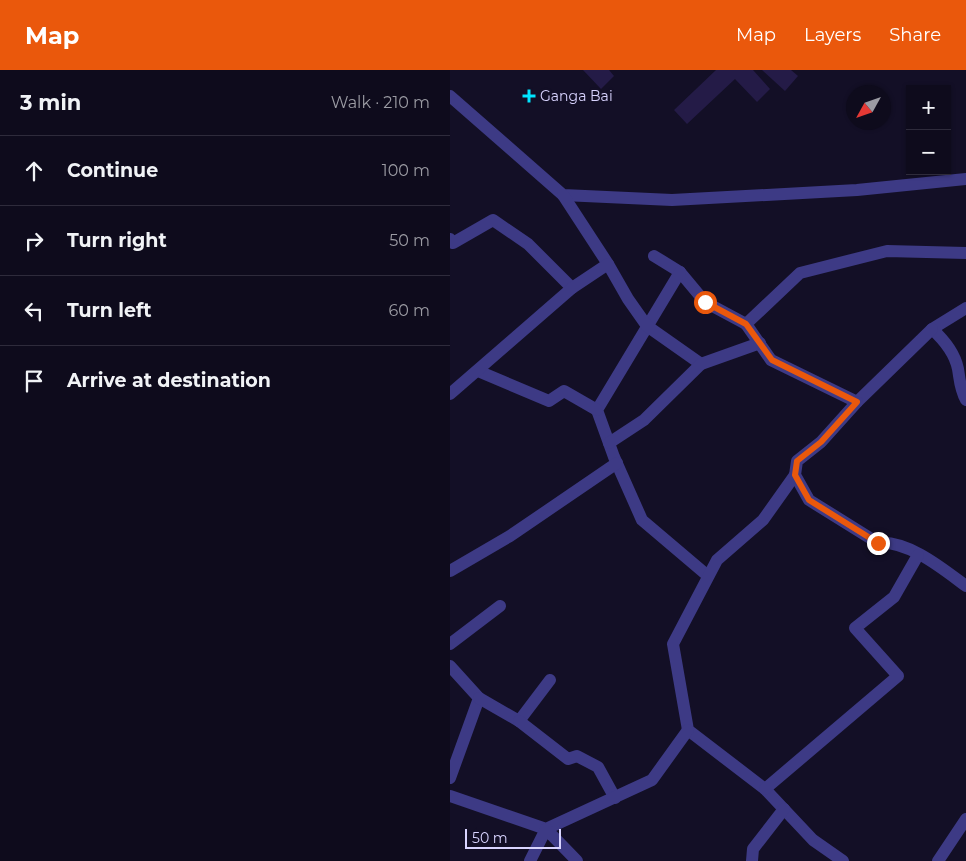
<!DOCTYPE html>
<html lang="en">
<head>
<meta charset="utf-8">
<style>
  :root { --surface:#0e0b1c; --page:#1c1929; --text:#f1f3f6; --muted:#9b9ba3; --line:#2e2b3b; --accent:#ea580c }
  body { margin:0; font-family:Montserrat,sans-serif; background:var(--page); color:var(--text) }
  .controls { position:absolute; right:15px; top:15px; display:grid; overflow:hidden; border-radius:0px; box-shadow:0 1px 4px #0004 }
  .controls button { width:45px; height:45px; display:grid; place-items:center; padding:0; border:0; border-bottom:1px solid var(--line); background:var(--surface); color:var(--text); font:25px sans-serif }
  .compass { position:absolute; left:396px; top:15px; width:45px; height:45px; border-radius:50%; background:var(--surface); box-shadow:0 1px 4px #0004; rotate:230deg }
  .scale { position:absolute; left:15px; bottom:12px; width:96px; box-sizing:border-box; padding-left:5px; border:2px solid #d9d4ff; border-top:0; font-size:14px; line-height:18px; white-space:nowrap; color:#d9d4ff; -webkit-text-stroke:4px #130f26; paint-order:stroke }
  .stop { position:absolute; width:15px; height:15px; margin:-11px; border:4px solid #ea580c; border-radius:50%; background:#fff }
  .stop.end { background:#ea580c; border-color:#fff; box-shadow:0 1px 5px #0008 }
  .list { margin:0; padding:0; list-style:none }
  h2 { display:flex; justify-content:space-between; align-items:center; height:65px; margin:0; padding:0 20px; font-size:21px }
  h2 small { font-size:16px; font-weight:400; color:var(--muted) }
  .list li { display:grid; grid-template-columns:32px 1fr auto; gap:15px; align-items:center; box-sizing:border-box; height:70px; padding:0 20px; border-top:1px solid var(--line) }
  .list b { display:block; font-size:19px; white-space:nowrap }
  .list em { font-size:16px; font-style:normal; color:var(--muted) }
  .icon { flex:none; width:28px; height:28px; fill:none; stroke:currentColor; stroke-width:2; stroke-linecap:round; stroke-linejoin:round }
  .map { position:relative; flex:none; width:516px; height:791px; overflow:hidden }
  header { display:flex; align-items:center; gap:30px; box-sizing:border-box; height:70px; padding:0 25px; background:var(--accent); color:#fff }
  header strong { font-size:24px }
  nav { display:flex; gap:28px; margin-inline-start:auto; font-size:18px }
  main { display:flex }
  aside { flex:1; background:var(--surface) }
  .map>svg:first-child { display:block }
  .building { fill:#241b47 }
  .lines { fill:none; stroke-linecap:round; stroke-linejoin:round }
  .minor { stroke:#3d3a85; stroke-width:12 }
  .route { stroke:#ea580c; stroke-width:6 }
  .poi-dot { fill:#00e5ff; stroke:#130f26; stroke-width:2 }
  .labels { text-anchor:middle; stroke-width:4.5; stroke-linejoin:round; paint-order:stroke }
  .poi-label { font-size:14px; fill:#d9d4ff; stroke:#130f26; text-anchor:start }
</style>
</head>
<body>
<header>
<strong>Map</strong>
<nav><a>Map</a><a>Layers</a><a>Share</a></nav>
</header>
<main>
<aside>
<h2>3 min<small>Walk · 210 m</small></h2>
<ul class="list">
<li><svg class="icon" aria-label="ahead" viewBox="0 0 24 24"><path d="M12 20V5M6 11l6-6 6 6"/></svg><div><b>Continue</b></div><em>100 m</em></li>
<li><svg class="icon" aria-label="right" viewBox="0 0 24 24"><path d="M7 20v-9h11M14 6l5 5-5 5"/></svg><div><b>Turn right</b></div><em>50 m</em></li>
<li><svg class="icon" aria-label="left" viewBox="0 0 24 24"><path d="M17 20v-9H6M10 6l-5 5 5 5"/></svg><div><b>Turn left</b></div><em>60 m</em></li>
<li><svg class="icon" aria-label="arrive" viewBox="0 0 24 24"><path d="M6 21V4h12l-3 4 3 4H6"/></svg><div><b>Arrive at destination</b></div></li>
</ul>
</aside>
<div class="map">
<svg width="516" height="791" viewBox="0 0 516 791">
  <rect width="100%" height="100%" fill="#130f26"/>
  <g class="building">
    <polygon points="133,0 159,0 164,6 151,19"/>
    <polygon points="266,0 303,0 320,19 307,32 285,9 237,54 224,40"/>
    <polygon points="312,0 341,0 348,6 335,21"/>
  </g>
  <g class="lines">
    <g class="minor">
      <polyline points="0,26 113,125 222,130 407,120 516,109"/>
      <polyline points="113,125 158,194"/>
      <polyline points="0,169 3,173 43,150 78,174 122,218"/>
      <polyline points="204,186 230,202 255,232 296,254"/>
      <polyline points="230,202 147,340 164,387 192,450 258,506"/>
      <path d="M 516,238 L 482,259 C 493,269 505,284 508,299 C 510,311 510,319 516,330"/>
      <polyline points="482,259 407,332 321,290 296,254 350,203 437,181 516,183"/>
      <polyline points="28,301 99,331 114,321 147,340"/>
      <polyline points="0,324 122,218 158,194 178,229 197,256 251,294"/>
      <path d="M 407,332 L 371,372 L 347,391 L 345,405 L 359,430 L 428,473 C 458,470 493,499 516,516"/>
      <polyline points="159,373 194,350 251,294 310,273"/>
      <polyline points="345,405 313,450 267,490 223,574 238,660 315,719 363,770 393,791"/>
      <polyline points="0,501 60,466 167,393"/>
      <polyline points="0,574 50,536"/>
      <polyline points="0,596 29,628 0,708"/>
      <polyline points="29,628 69,651 100,610"/>
      <polyline points="69,651 118,689 127,686 148,697 165,728"/>
      <polyline points="315,719 448,606 405,558 444,527 468,485"/>
      <polyline points="0,726 96,759 202,710 238,660"/>
      <polyline points="80,791 96,759 127,791"/>
      <polyline points="302,791 303,779 334,739"/>
      <polyline points="488,791 516,749"/>
    </g>
  </g>
  <g class="lines">
    <polyline class="route" points="255,232 296,254 322,290 407,332 371,372 347,391 345,405 359,430 428,473"/>
  </g>
  <path class="poi-dot" d="M76.5 18.5h5v5h5v5h-5v5h-5v-5h-5v-5h5z"/>
  <g class="labels">
    <g class="poi-label">
      <text x="90" y="31">Ganga Bai</text>
    </g>
  </g>
</svg>
<div class="controls">
<button>+</button>
<button>−</button>
</div>
<svg class="compass" viewBox="-18 -18 36 36"><path d="M0-13l5 13h-10z" fill="#e53935"/><path d="M0 13l5-13h-10z" fill="#9b9ba3"/></svg>
<div class="scale">50 m</div>
<div class="stop" style="left:255px;top:232px"></div>
<div class="stop end" style="left:428px;top:473px"></div>
</div>
</main>
</body>
</html>
